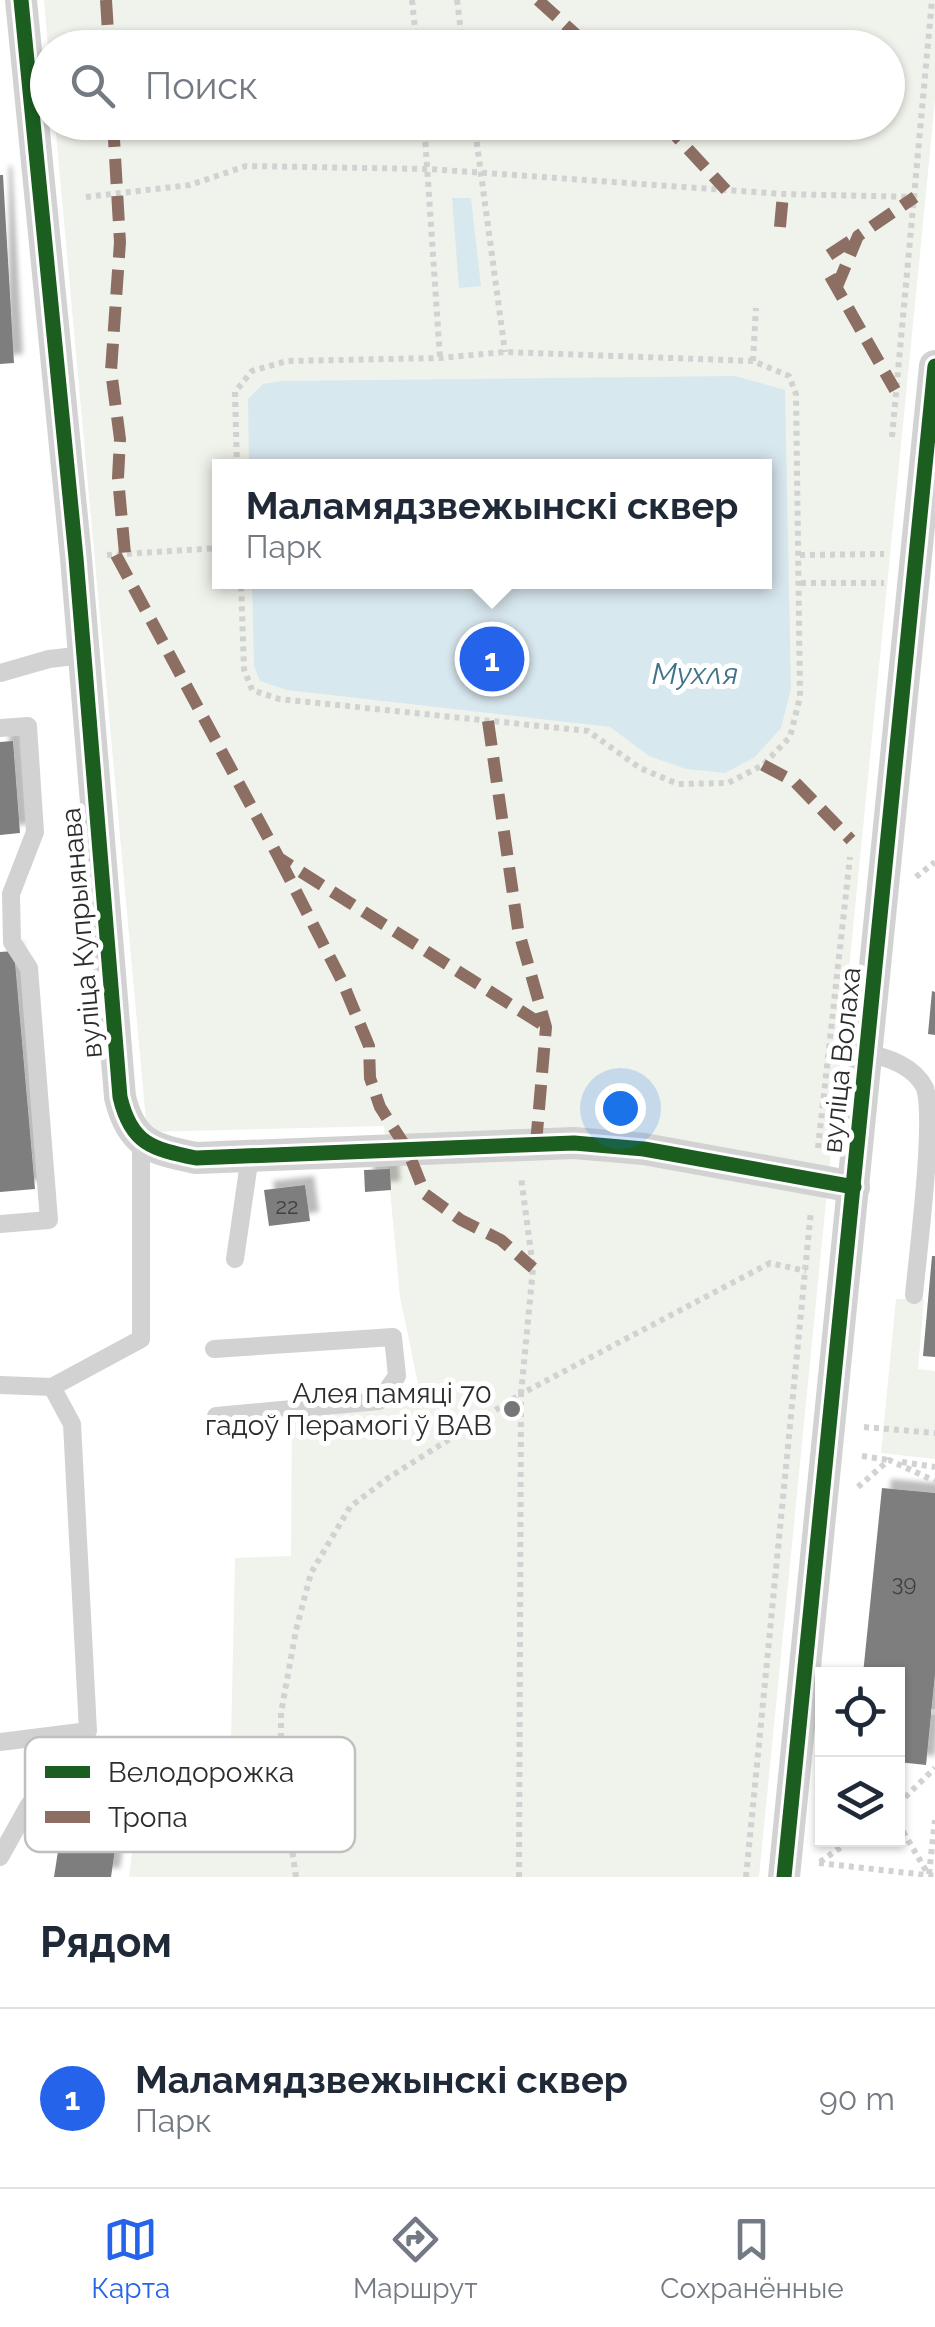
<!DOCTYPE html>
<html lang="ru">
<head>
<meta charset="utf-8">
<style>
  :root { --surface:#fff; --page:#f6f6f7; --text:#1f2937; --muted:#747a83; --line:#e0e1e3; --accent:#2563eb }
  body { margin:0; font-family:Raleway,sans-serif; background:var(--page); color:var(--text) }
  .controls { position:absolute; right:30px; bottom:30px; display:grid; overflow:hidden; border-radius:0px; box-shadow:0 2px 8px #0004 }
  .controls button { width:90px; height:90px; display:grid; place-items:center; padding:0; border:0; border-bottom:2px solid var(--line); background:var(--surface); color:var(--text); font:50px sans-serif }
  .you { position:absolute; left:620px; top:1108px; width:35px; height:35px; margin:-25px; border:8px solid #fff; border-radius:50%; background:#1a73e8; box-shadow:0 0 0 15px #1a73e833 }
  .badge { display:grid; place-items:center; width:65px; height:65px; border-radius:50%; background:var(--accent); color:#fff; font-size:32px; font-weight:700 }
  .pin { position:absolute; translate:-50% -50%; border:5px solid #fff; box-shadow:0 2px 10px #0006 }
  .popup { position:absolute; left:212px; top:459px; width:560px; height:130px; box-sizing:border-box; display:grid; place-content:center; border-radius:0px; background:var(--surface); filter:drop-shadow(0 2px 8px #0005); font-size:32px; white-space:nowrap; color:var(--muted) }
  .popup b { font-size:38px; color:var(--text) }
  .popup::after { content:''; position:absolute; left:50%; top:100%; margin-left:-20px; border:20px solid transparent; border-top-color:var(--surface) }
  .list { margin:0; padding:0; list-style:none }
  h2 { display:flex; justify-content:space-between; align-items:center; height:130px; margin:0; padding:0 40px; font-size:42px }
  h2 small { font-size:32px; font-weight:400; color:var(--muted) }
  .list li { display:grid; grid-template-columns:65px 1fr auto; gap:30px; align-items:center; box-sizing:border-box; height:180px; padding:0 40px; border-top:2px solid var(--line) }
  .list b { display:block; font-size:38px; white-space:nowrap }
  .list p { margin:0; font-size:32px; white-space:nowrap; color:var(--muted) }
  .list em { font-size:32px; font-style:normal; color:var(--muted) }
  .icon { flex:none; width:55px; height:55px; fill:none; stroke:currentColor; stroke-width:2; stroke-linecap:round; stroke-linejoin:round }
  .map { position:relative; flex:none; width:935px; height:1877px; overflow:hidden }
  .search { position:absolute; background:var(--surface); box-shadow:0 2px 8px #0004; left:30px; right:30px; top:30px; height:110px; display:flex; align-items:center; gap:25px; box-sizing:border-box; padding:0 35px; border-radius:55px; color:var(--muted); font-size:38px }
  .sheet { height:310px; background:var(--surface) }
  nav { display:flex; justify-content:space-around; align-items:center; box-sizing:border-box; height:140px; border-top:2px solid var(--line); background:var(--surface); font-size:28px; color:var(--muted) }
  nav a { display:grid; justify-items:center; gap:5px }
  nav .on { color:var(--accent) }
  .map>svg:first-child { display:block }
  .green { fill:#f0f3eb; fill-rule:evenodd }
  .water { fill:#d8e8ef }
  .building { fill:#7e7e7e; filter:url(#shadow) }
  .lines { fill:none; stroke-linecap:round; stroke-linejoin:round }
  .path { stroke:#d2d2d2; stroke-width:6; stroke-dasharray:5 5; stroke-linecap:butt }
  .service { stroke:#d2d2d2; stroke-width:18 }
  .minor { stroke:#d2d2d2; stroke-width:32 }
  .quiet { stroke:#8d6e63; stroke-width:12; stroke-dasharray:25 12; stroke-linecap:butt }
  .cycleway-casing { stroke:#fff; stroke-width:21 }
  .cycleway { stroke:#1b5e20; stroke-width:15 }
  .poi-dot { fill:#767676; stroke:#fff; stroke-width:4 }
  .labels { text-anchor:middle; stroke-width:10; stroke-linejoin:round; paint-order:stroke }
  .number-label { font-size:22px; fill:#414141 }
  .street-label { font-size:28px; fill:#2d2d2d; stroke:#fff }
  .poi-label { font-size:28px; fill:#2d2d2d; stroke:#fff; text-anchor:end }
  .water-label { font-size:30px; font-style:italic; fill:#407389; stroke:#fff }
  .key { fill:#fff; stroke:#c0c0c0; stroke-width:2.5 }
  .key-label { font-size:28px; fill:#2d2d2d }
</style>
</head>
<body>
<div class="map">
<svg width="935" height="1877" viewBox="0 0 935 1877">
  <defs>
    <filter id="shadow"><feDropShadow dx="9" dy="-9" stdDeviation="2.5" flood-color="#0004"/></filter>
  </defs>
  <rect width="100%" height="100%" fill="#fff"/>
  <g class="green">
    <path d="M 44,0 L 935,0 L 935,100 L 926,193 L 759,1877 L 129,1877 L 144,1750 L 231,1741 L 235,1558 L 291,1556 L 292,1410 L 422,1403 L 400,1297 L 384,1126 L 147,1132 L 55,123 L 888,122 L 888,48 L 48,47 ZM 220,467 L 764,467 L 764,582 L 220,582 Z"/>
    <polygon points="896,1299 924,1299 918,1369 935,1371 935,1459 881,1453"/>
  </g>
  <g class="water">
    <polygon points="452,198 471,198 481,286 459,288"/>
    <polygon points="735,376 785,390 791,689 781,728 755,757 725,773 686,769 649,756 610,727 287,690 260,681 254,666 252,582 764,582 764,467 249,466 248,399 263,384 282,381"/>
  </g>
  <g class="building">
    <polygon points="0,175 3,175 14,363 0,364"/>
    <polygon points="13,741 20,833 0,835 0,742"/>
    <polygon points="14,951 35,1189 0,1192 0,952"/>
    <polygon points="932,991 935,992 935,1035 928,1034"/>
    <polygon points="390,1169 391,1190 365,1192 364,1170"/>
    <polygon points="305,1185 310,1221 269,1226 264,1190"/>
    <polygon points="932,1256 935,1256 935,1357 923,1356"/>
    <polygon points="882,1488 935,1493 935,1674 926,1765 898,1762 898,1674 863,1674"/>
    <polygon points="71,1767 126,1774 111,1877 54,1877"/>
  </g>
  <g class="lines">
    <g class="path">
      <polyline points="412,0 417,48"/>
      <polyline points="457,0 463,48"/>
      <polyline points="424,122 440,358"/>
      <polyline points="474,122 505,352"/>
      <polyline points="86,197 190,185 246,166 429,169 783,194 915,197"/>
      <polyline points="753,361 756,308"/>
      <polyline points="892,437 932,0"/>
      <polyline points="237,467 235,392 252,371 287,361 440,358 505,352 753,361 789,376 796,394 800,697 790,737 763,765 728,783 678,784 640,768 588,731 279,699 252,690 244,669 241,582"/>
      <polyline points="107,555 220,548"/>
      <polyline points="800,555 884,554"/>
      <polyline points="801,583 884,583"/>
      <polyline points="916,877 935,862"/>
      <polyline points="818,1148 850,857"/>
      <polyline points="864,1427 935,1433"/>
      <polyline points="862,1456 889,1460"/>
      <polyline points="902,1462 935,1467"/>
      <polyline points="858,1487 889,1460 935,1481"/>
      <polyline points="931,1712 935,1712"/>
      <polyline points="898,1804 935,1768"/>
      <polyline points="898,1823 928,1874"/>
      <polyline points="820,1862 851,1840"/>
      <polyline points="819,1863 935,1876"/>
      <polyline points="929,1874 935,1820"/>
      <polyline points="296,1877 281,1772 281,1713 296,1630 311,1573 350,1507 388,1478 521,1394 533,1268 521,1177"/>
      <polyline points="519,1877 521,1394 770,1263 806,1271"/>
      <polyline points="746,1877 811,1210"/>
    </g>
    <g class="service">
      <polyline points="0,673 49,659 84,655"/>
      <polyline points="0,728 28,726 35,832 11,894 12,942 29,968 49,1220 0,1224"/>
      <path d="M 867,1053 C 889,1058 914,1066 925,1088 C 935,1121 918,1252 914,1295"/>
      <polyline points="235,1259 250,1156"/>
      <polyline points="214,1349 393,1337 397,1376 379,1401 216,1416"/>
      <polyline points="0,1385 52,1387 141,1339 141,1139"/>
      <polyline points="0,1742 88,1731 72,1424 52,1387"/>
      <polyline points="0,1857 29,1805"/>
    </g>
    <g class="minor">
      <path d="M 21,0 L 76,558 L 120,1097 C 131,1144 152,1149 196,1158 L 574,1143 L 644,1149 L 854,1187"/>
      <polyline points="784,1877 935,366"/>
    </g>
    <g class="quiet">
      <polyline points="106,0 109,48"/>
      <polyline points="538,0 591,48"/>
      <polyline points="113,122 120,242 111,371 120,439 118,478 125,554"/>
      <polyline points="663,122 726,190"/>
      <polyline points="780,227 783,194"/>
      <polyline points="829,255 858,236"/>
      <polyline points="830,276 895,390"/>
      <polyline points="836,289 858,236 915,197"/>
      <polyline points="116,555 279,858 546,1027"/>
      <polyline points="488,721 518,929 546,1027 536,1144"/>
      <polyline points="763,765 795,782 851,840"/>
      <polyline points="279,858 342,981 369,1046 370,1078 380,1107 407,1149 425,1194 461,1220 501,1240 533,1268"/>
    </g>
    <defs>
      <g id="cycleway">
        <path d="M 21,0 L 76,558 L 120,1097 C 131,1144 152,1149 196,1158 L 574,1143 L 644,1149 L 854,1187"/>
        <polyline points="784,1877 935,366"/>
      </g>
    </defs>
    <use href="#cycleway" class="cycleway-casing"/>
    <use href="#cycleway" class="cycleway"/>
  </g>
  <circle class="poi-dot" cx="512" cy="1409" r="10"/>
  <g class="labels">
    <g class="number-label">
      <text x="287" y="1214">22</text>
      <text x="904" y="1591">39</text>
    </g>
    <g class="street-label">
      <text transform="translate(81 933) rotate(-95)" y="10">вуліца Купрыянава</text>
      <text transform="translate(841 1060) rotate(-84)" y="10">вуліца Волаха</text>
    </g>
    <g class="poi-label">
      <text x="492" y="1403">Алея памяці 70<tspan x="492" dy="32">гадоў Перамогі ў ВАВ</tspan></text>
    </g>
    <g class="water-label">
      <text x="695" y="684">Мухля</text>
    </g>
  </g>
  <rect x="25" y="1737" width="330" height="115" rx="15" class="key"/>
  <rect x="45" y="1766" width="45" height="12" fill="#1b5e20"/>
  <rect x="45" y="1811" width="45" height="12" fill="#8d6e63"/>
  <g class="key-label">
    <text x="108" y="1782">Велодорожка</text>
    <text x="108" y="1827">Тропа</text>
  </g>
</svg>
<div class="controls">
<button><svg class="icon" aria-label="locate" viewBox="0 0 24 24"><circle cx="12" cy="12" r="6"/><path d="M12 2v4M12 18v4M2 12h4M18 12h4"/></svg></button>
<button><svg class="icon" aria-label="layers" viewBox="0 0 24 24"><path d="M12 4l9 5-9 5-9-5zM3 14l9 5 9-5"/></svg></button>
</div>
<div class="you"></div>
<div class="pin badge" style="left:492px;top:659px">1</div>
<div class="popup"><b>Маламядзвежынскі сквер</b>Парк</div>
<div class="search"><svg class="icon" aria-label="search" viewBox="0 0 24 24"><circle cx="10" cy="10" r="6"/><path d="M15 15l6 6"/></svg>Поиск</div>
</div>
<section class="sheet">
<h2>Рядом<small></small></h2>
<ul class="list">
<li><span class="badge">1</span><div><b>Маламядзвежынскі сквер</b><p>Парк</p></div><em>90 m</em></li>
</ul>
</section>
<nav>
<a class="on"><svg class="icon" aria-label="map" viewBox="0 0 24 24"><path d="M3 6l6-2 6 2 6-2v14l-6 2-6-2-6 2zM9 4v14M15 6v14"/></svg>Карта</a>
<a><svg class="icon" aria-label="directions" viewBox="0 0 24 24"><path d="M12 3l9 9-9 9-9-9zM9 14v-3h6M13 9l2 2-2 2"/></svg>Маршрут</a>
<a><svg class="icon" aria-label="saved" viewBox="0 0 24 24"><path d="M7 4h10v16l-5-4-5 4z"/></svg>Сохранённые</a>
</nav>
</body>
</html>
